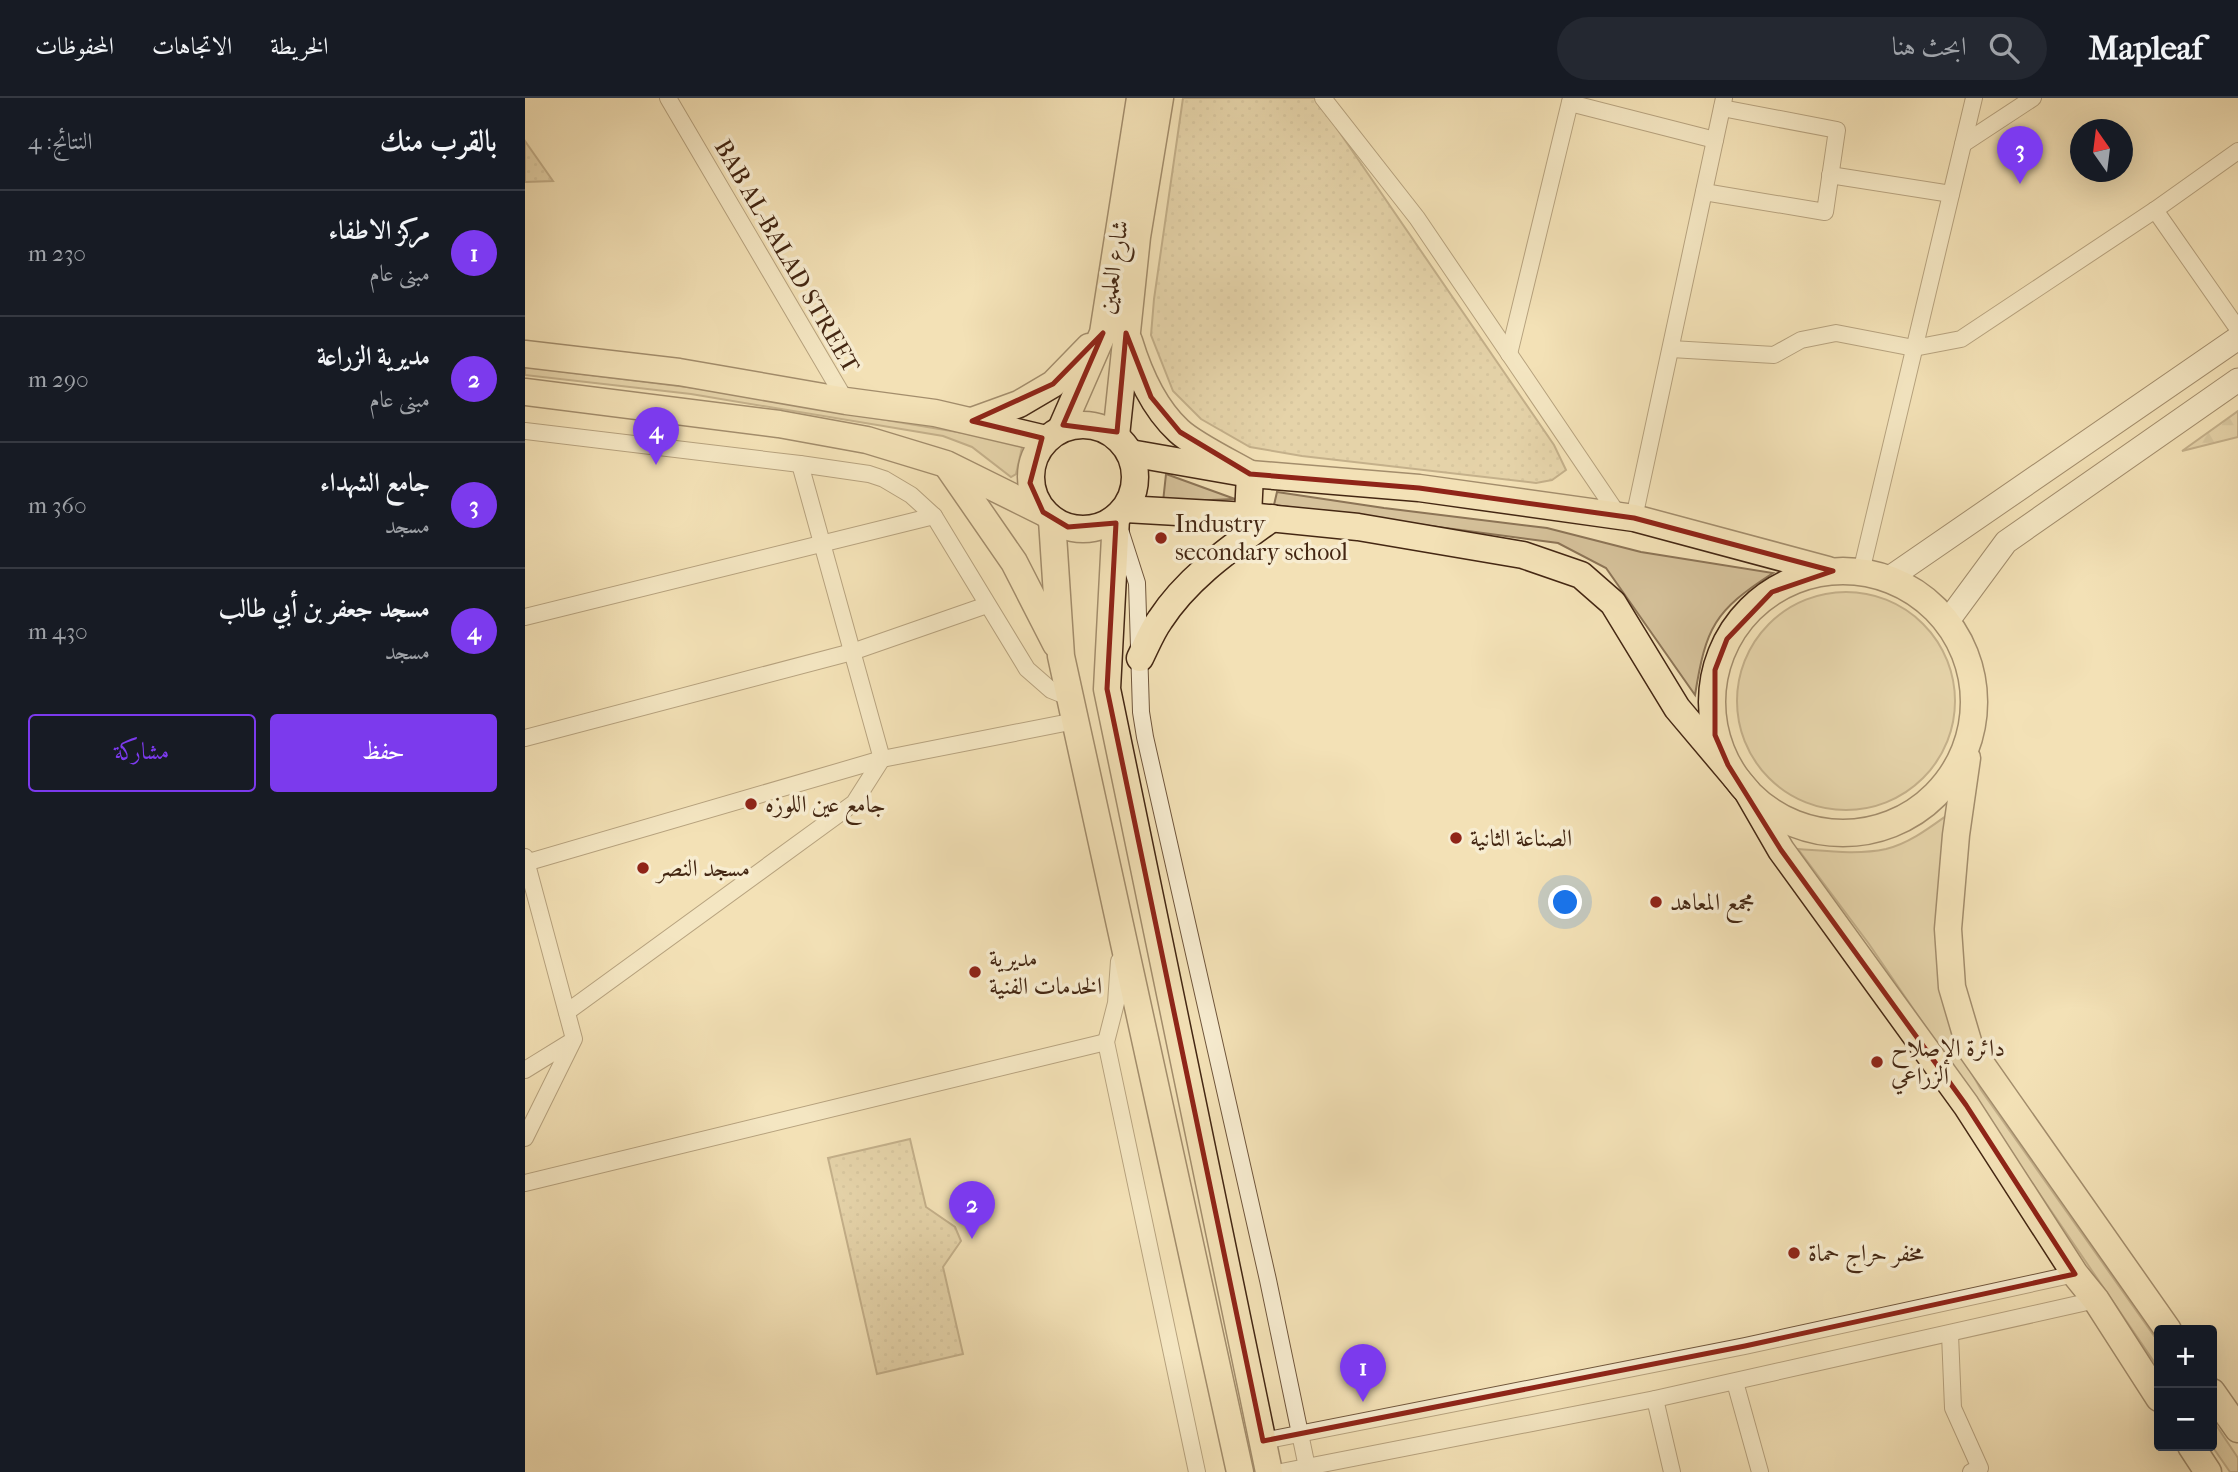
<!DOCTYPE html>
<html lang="ar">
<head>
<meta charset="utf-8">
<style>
  :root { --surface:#171b24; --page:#242831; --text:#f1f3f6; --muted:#9ea1a6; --line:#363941; --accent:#7c3aed }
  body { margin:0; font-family:"IM FELL French Canon",Amiri,serif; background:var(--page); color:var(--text); direction:rtl }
  .controls { position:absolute; right:21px; bottom:21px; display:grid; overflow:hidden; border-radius:7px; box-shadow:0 7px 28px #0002 }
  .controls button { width:63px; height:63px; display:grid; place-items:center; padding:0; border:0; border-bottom:2px solid var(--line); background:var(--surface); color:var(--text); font:35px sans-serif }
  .compass { position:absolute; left:1545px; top:21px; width:63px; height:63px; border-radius:50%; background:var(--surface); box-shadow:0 7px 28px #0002; rotate:346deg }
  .you { position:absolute; left:1041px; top:805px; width:24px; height:24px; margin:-18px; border:5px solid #fff; border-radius:50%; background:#1a73e8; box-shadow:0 0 0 10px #1a73e833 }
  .badge { display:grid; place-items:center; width:46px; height:46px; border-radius:50%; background:var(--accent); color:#fff; font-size:23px; font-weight:700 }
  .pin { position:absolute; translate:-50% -58px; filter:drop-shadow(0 2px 4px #0008) }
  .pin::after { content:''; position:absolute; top:37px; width:24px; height:21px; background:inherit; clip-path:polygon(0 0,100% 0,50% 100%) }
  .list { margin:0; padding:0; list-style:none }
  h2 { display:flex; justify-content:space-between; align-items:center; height:91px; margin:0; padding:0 28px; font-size:30px }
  h2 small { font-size:23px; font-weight:400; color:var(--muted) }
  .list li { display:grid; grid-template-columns:46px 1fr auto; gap:21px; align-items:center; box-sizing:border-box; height:126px; padding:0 28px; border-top:2px solid var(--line) }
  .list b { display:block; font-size:26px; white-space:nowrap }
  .list p { margin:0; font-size:23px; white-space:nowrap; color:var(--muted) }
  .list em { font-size:23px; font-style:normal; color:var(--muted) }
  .actions { display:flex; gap:14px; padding:21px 28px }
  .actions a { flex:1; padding:16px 0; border:2px solid var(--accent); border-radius:7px; text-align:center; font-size:24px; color:var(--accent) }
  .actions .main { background:var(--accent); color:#fff }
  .icon { flex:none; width:38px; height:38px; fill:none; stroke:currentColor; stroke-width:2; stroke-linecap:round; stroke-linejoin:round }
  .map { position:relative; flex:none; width:1713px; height:1374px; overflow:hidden; direction:ltr }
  header { display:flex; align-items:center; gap:42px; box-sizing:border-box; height:98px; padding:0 35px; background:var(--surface); border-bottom:2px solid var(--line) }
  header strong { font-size:33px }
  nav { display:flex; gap:38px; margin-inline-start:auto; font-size:24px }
  .search { width:490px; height:63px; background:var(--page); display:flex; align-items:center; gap:18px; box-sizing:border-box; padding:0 24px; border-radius:38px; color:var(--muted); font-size:26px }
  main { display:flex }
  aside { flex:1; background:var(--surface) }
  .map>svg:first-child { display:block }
  .grass { fill:#d5c19a; stroke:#8c7456; stroke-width:2 }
  .forest { fill:url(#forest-firs); stroke:#8c7456; stroke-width:2 }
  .park { fill:url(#park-dots); stroke:#8c7456; stroke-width:2 }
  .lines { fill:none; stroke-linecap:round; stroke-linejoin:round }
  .street-casing { stroke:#70563c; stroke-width:18 }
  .secondary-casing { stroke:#442713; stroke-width:25 }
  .primary-casing { stroke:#442713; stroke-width:29 }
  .street { stroke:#f7ecd0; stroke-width:16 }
  .secondary { stroke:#f7ecd0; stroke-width:23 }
  .primary { stroke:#f3e1b6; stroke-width:26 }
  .marked { fill:none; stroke:#8f2418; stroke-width:5; stroke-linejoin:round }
  .poi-dot { fill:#8f2418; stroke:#f7ecd0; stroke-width:2.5 }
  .labels { text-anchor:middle; stroke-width:7; stroke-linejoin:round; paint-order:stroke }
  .street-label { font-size:24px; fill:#442713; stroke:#f7ecd0 }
  .poi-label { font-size:24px; fill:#442713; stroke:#f7ecd0; text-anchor:start }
</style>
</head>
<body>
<header>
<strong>Mapleaf</strong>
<div class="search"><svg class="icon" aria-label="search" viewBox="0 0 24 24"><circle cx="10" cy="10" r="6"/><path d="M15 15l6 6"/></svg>ابحث هنا</div>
<nav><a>الخريطة</a><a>الاتجاهات</a><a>المحفوظات</a></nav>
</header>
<main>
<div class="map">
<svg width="1713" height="1374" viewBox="0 0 1713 1374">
  <defs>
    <pattern id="forest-firs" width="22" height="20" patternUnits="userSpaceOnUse" patternTransform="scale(1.75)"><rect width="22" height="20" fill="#d5c19a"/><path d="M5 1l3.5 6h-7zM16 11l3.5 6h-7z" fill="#b8a684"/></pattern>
    <pattern id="park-dots" width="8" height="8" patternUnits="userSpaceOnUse" patternTransform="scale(1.75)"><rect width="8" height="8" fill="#d5c19a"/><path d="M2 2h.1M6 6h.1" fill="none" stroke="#b8a684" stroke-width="1.8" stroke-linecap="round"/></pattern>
  </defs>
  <rect width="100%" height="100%" fill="#f3e1b6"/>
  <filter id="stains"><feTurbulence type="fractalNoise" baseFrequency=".00286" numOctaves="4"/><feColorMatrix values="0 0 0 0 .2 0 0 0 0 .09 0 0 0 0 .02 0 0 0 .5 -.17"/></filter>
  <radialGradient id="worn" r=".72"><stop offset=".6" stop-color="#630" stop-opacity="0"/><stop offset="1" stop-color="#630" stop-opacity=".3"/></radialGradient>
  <g class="grass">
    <polygon points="0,269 170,290 498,345 491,376 486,379 447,349 418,338 166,296 0,277"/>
    <polygon points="641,376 710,401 638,404"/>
    <path d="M 752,394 L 859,410 L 1022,430 L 1116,454 L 1248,475 C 1189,513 1181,529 1170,597 L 1081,470 L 1033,445 L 749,407 Z"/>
    <circle cx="1321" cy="603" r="109"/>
    <path d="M 1428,713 L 1419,901 L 1428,941 L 1456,992 L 1634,1245 L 1634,1271 L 1344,846 L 1273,751 C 1302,753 1333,757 1361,751 C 1386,745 1408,727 1428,713 Z"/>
    <polygon points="1687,1321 1713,1360 1713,1374 1705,1374 1687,1348"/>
  </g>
  <polygon class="forest" points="1713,313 1713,339 1657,353"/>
  <g class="park">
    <polygon points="658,0 791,0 1029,347 1041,372 1027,382 1011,385 777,358 725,349 676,321 648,293 626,237 629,201"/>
    <polygon points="0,43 28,83 0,84"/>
    <polygon points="385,1041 401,1109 430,1129 436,1143 418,1169 438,1256 352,1276 303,1060"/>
  </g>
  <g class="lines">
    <defs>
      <g id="street">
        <polyline points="143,0 321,303"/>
        <polyline points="798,0 892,120 1094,418"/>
        <polyline points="1045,5 1190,42"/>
        <polyline points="1438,46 1508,0"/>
        <polyline points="1305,77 1426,96"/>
        <polyline points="1179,94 1300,114 1312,32 1197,10"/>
        <polyline points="1630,112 1713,231"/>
        <polyline points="1146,251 1249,257 1276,242 1311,235 1389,250 1436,241 1630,112 1713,53"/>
        <polyline points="984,256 1046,0"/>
        <polyline points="0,333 275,366 344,376 359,381 386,397 409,418 502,571 526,592 546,600"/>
        <polyline points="1109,420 1199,0"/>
        <polyline points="596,435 612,485 616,614 620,639 743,1182 783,1374"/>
        <polyline points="1336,474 1449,0"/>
        <polyline points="0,519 409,418"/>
        <polyline points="0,640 327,554 462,507"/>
        <polyline points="0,759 49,941 0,1040"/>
        <polyline points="0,765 357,661 550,623"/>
        <polyline points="594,863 591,905 581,944 672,1374"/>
        <polyline points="42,914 329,705 357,661 275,366"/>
        <polyline points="0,972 47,943"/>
        <polyline points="0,1085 581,944"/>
        <polyline points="1425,1236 1428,1310 1455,1370 1446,1374"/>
        <polyline points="1210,1284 1235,1374"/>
        <polyline points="1130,1301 1147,1374"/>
        <polyline points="738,1343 1220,1248 1550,1176"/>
        <polyline points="756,1374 1130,1301 1571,1202"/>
      </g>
      <g id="secondary">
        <polyline points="1363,481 1713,240"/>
        <polyline points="1422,524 1481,444 1713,282"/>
      </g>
      <g id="primary">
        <path d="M 604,243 C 614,276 628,309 654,333 C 669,347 706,365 725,376 L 723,418"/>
        <polyline points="0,256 154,274 321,303 410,315 521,341"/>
        <polyline points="0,294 254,326 342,342 421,366 518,414"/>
        <polyline points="447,323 494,306 528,286 564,249"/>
        <circle cx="558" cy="379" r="52"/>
        <polyline points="536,331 578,235 615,0"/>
        <polyline points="591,338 612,139 635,0"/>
        <polyline points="605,355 725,376 894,390 1109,420 1303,472"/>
        <polyline points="424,370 489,464 531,546"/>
        <polyline points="600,411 723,418 833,429 998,457 1056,477 1088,505 1152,610 1222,693 1256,752 1441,1007 1550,1176 1571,1202 1634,1300"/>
        <polyline points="591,420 582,591 744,1374"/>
        <polyline points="527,422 536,558 715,1374"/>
        <circle cx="1318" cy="604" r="131"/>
        <path d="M 615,560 C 621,548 627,533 635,522 C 663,479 706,450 747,420"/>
        <polyline points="1442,660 1431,737 1423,831 1427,889 1445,950 1643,1232"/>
        <polyline points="1687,1294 1713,1331"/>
        <polyline points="1666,1348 1683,1374"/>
      </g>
    </defs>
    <use href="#street" class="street-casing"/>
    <use href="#secondary" class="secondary-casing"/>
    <use href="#primary" class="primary-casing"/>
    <use href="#street" class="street"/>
    <use href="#secondary" class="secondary"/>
    <use href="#primary" class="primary"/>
  </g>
  <path d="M0 0H1713V1374H0ZM 578,235 L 538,327 L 592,334 L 601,235 L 626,299 L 655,334 L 725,376 L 894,390 L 1109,420 L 1308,473 L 1247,494 L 1202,541 L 1190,572 L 1190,637 L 1203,667 L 1256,752 L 1441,1007 L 1550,1176 L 1220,1248 L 738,1343 L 582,591 L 591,425 L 543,429 L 518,414 L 505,385 L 517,340 L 447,323 L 528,286 Z" fill="#f3e1b6" fill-opacity=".55" fill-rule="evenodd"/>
  <path class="marked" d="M 578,235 L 538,327 L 592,334 L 601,235 L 626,299 L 655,334 L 725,376 L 894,390 L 1109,420 L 1308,473 L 1247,494 L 1202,541 L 1190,572 L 1190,637 L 1203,667 L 1256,752 L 1441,1007 L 1550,1176 L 1220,1248 L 738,1343 L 582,591 L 591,425 L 543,429 L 518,414 L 505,385 L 517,340 L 447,323 L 528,286 Z"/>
  <g class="poi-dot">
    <circle cx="636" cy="440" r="7"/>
    <circle cx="226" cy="706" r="7"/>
    <circle cx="931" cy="740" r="7"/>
    <circle cx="118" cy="770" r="7"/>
    <circle cx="1131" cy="804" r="7"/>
    <circle cx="450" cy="874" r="7"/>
    <circle cx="1352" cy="964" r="7"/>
    <circle cx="1269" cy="1155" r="7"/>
  </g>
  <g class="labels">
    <g class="street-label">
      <text transform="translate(262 158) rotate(60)" y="8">BAB AL-BALAD STREET</text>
      <text transform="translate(588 169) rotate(-81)" y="8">شارع العلمين</text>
    </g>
    <g class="poi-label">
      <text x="650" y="434">Industry<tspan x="650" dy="28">secondary school</tspan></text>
      <text x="240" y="714">جامع عين اللوزه</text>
      <text x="945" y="748">الصناعة الثانية</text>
      <text x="132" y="778">مسجد النصر</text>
      <text x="1145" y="812">مجمع المعاهد</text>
      <text x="464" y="868">مديرية<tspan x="464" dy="28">الخدمات الفنية</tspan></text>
      <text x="1366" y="958">دائرة الإصلاح<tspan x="1366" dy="28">الزراعي</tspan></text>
      <text x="1283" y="1163">مخفر حراج حماة</text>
    </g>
  </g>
  <rect width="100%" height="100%" filter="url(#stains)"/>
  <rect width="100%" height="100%" fill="url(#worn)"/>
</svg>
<div class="controls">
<button>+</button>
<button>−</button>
</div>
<svg class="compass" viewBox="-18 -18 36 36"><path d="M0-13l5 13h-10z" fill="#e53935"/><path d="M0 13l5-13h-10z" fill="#9ea1a6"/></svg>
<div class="you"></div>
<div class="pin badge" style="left:838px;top:1304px">1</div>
<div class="pin badge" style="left:447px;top:1141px">2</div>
<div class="pin badge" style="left:1495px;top:86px">3</div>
<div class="pin badge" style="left:131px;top:367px">4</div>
</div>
<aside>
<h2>بالقرب منك<small>النتائج: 4</small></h2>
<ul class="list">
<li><span class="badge">1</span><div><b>مركز الاطفاء</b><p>مبنى عام</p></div><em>230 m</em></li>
<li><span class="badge">2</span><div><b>مديرية الزراعة</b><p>مبنى عام</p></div><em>290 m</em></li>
<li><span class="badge">3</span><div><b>جامع الشهداء</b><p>مسجد</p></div><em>360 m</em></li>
<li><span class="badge">4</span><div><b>مسجد جعفر بن أبي طالب</b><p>مسجد</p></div><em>430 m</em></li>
</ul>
<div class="actions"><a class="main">حفظ</a><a>مشاركة</a></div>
</aside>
</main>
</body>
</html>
